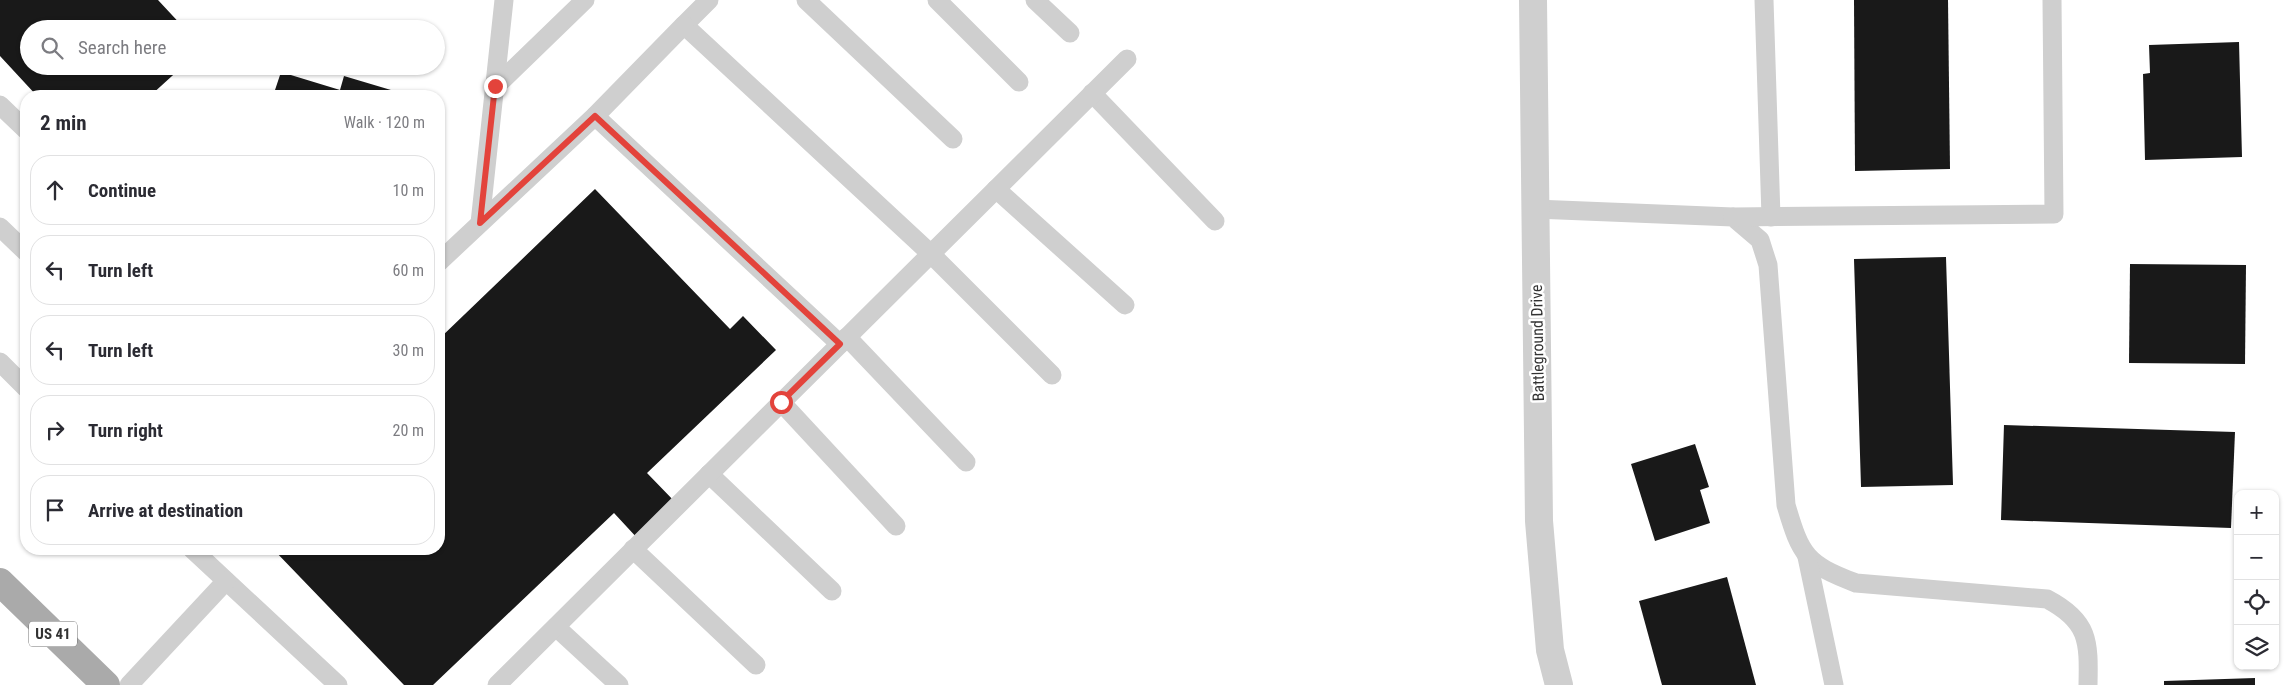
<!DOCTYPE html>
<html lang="en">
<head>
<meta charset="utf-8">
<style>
  :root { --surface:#fff; --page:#f2f2f3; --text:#2b2b33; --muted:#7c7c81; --line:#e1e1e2 }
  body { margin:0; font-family:"Roboto Condensed",sans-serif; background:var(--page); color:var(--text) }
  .controls { position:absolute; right:15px; bottom:15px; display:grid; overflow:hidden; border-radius:10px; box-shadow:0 1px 4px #0004 }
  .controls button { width:45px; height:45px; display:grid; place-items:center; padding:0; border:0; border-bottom:1px solid var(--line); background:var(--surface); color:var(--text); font:25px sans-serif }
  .stop { position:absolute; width:15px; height:15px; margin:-11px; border:4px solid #e3433b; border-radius:50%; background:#fff }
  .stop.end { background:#e3433b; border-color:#fff; box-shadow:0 1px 5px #0008 }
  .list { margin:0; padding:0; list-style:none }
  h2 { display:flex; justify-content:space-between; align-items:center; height:65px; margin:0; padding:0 20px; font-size:21px }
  h2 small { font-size:16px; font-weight:400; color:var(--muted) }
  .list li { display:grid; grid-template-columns:32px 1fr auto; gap:15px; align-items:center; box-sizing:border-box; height:70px; margin:0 10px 10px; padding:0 10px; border:1px solid var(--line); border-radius:20px }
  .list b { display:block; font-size:19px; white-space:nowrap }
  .list em { font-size:16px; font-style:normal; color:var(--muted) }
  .icon { flex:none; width:28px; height:28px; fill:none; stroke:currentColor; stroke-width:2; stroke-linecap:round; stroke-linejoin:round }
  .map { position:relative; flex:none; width:2294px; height:685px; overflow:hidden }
  .search { position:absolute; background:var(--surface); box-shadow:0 1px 4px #0004; left:20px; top:20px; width:425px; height:55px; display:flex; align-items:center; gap:12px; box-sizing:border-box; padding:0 18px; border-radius:28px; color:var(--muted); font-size:19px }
  .panel { position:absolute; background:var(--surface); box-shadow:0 1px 4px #0004; left:20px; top:90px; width:425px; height:465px; border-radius:20px }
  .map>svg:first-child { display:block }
  .building { fill:#191919 }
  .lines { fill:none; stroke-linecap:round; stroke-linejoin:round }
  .service { stroke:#cfcfcf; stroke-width:19 }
  .minor { stroke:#cfcfcf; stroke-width:28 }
  .primary { stroke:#aaa; stroke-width:28 }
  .route { stroke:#e3433b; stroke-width:6 }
  .labels { text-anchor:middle; stroke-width:5; stroke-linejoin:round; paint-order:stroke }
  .shield { fill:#fff; stroke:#707070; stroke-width:1 }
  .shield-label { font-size:15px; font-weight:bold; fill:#323232 }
  .street-label { font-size:16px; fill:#323232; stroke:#fff }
</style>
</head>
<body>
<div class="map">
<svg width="2294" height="685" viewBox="0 0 2294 685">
  <rect width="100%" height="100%" fill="#fff"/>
  <g class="building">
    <polygon points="0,0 158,0 185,29 29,29 29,66 183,66 150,96 37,96 0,56"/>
    <polygon points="1854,0 1948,0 1950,169 1855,171"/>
    <polygon points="2239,42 2242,157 2145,160 2143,74 2150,73 2149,45"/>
    <polygon points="281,72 340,90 344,76 401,93 400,96 273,96"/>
    <polygon points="595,189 730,329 743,316 776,350 647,473 677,504 639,540 614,513 433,685 404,685 273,549 439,549 439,339"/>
    <polygon points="1946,257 1953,485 1861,487 1854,259"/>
    <polygon points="2130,264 2246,265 2245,364 2129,363"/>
    <polygon points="2004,425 2235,432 2231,528 2001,520"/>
    <polygon points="1695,444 1709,487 1700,490 1710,523 1655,541 1631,464"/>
    <polygon points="1727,577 1756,685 1662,685 1639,601"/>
    <polygon points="2255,678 2255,685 2164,685 2164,681"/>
  </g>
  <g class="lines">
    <g class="service">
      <polyline points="709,0 684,25 931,254 1052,375"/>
      <polyline points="806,0 953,139"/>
      <polyline points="937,0 1019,82"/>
      <polyline points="1035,0 1070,33"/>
      <polyline points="1764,0 1771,217"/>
      <polyline points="495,87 585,0"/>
      <polyline points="1092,93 1215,221"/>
      <polyline points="0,105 26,130"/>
      <polyline points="595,116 684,25"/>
      <polyline points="996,189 1125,305"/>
      <path d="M 1535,209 L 1733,217 L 1760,240 L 1768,265 L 1786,505 C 1801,556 1806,564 1856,583 L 2047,599 C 2089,621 2089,641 2088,685"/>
      <polyline points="1733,217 2054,214 2052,0"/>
      <polyline points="480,223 504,0"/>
      <polyline points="0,227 26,252"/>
      <polyline points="439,262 595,116 840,344"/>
      <polyline points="847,337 966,462"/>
      <polyline points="0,362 26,388"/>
      <polyline points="781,402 896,526"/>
      <polyline points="709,474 832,591"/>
      <polyline points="192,549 338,685"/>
      <polyline points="633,549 756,665"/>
      <polyline points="1807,557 1834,685"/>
      <polyline points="556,627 619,685"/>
      <polyline points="129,685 226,581"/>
      <polyline points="497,685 1127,59"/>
    </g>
    <polyline class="minor" points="1533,0 1539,521 1550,650 1559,685"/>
    <polyline class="primary" points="0,582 106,685"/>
  </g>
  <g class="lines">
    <polyline class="route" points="495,86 480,223 595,116 840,344 781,402"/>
  </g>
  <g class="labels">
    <rect class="shield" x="29" y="621.5" width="48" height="25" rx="4"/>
    <g class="shield-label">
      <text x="53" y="639">US 41</text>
    </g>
    <g class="street-label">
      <text transform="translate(1537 343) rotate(-91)" y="6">Battleground Drive</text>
    </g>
  </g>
</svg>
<div class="controls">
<button>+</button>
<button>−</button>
<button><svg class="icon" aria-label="locate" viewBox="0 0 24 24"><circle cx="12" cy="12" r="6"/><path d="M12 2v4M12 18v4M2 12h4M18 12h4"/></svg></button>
<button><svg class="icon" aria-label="layers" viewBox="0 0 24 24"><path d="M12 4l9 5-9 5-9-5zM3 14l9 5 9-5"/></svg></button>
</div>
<div class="stop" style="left:781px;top:402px"></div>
<div class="stop end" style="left:495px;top:86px"></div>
<div class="search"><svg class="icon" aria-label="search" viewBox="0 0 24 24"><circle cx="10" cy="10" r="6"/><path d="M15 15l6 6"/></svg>Search here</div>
<section class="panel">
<h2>2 min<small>Walk · 120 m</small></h2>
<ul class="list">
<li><svg class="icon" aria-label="ahead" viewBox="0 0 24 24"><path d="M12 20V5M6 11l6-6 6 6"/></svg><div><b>Continue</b></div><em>10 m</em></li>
<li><svg class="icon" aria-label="left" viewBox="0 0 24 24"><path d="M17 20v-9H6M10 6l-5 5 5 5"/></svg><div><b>Turn left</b></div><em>60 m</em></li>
<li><svg class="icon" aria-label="left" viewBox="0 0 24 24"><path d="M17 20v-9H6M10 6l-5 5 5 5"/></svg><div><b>Turn left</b></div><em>30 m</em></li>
<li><svg class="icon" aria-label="right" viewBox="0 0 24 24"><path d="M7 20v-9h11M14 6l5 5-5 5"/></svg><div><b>Turn right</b></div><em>20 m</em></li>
<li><svg class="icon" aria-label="arrive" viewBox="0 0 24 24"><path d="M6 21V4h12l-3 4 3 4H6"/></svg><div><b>Arrive at destination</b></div></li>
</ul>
</section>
</div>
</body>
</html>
